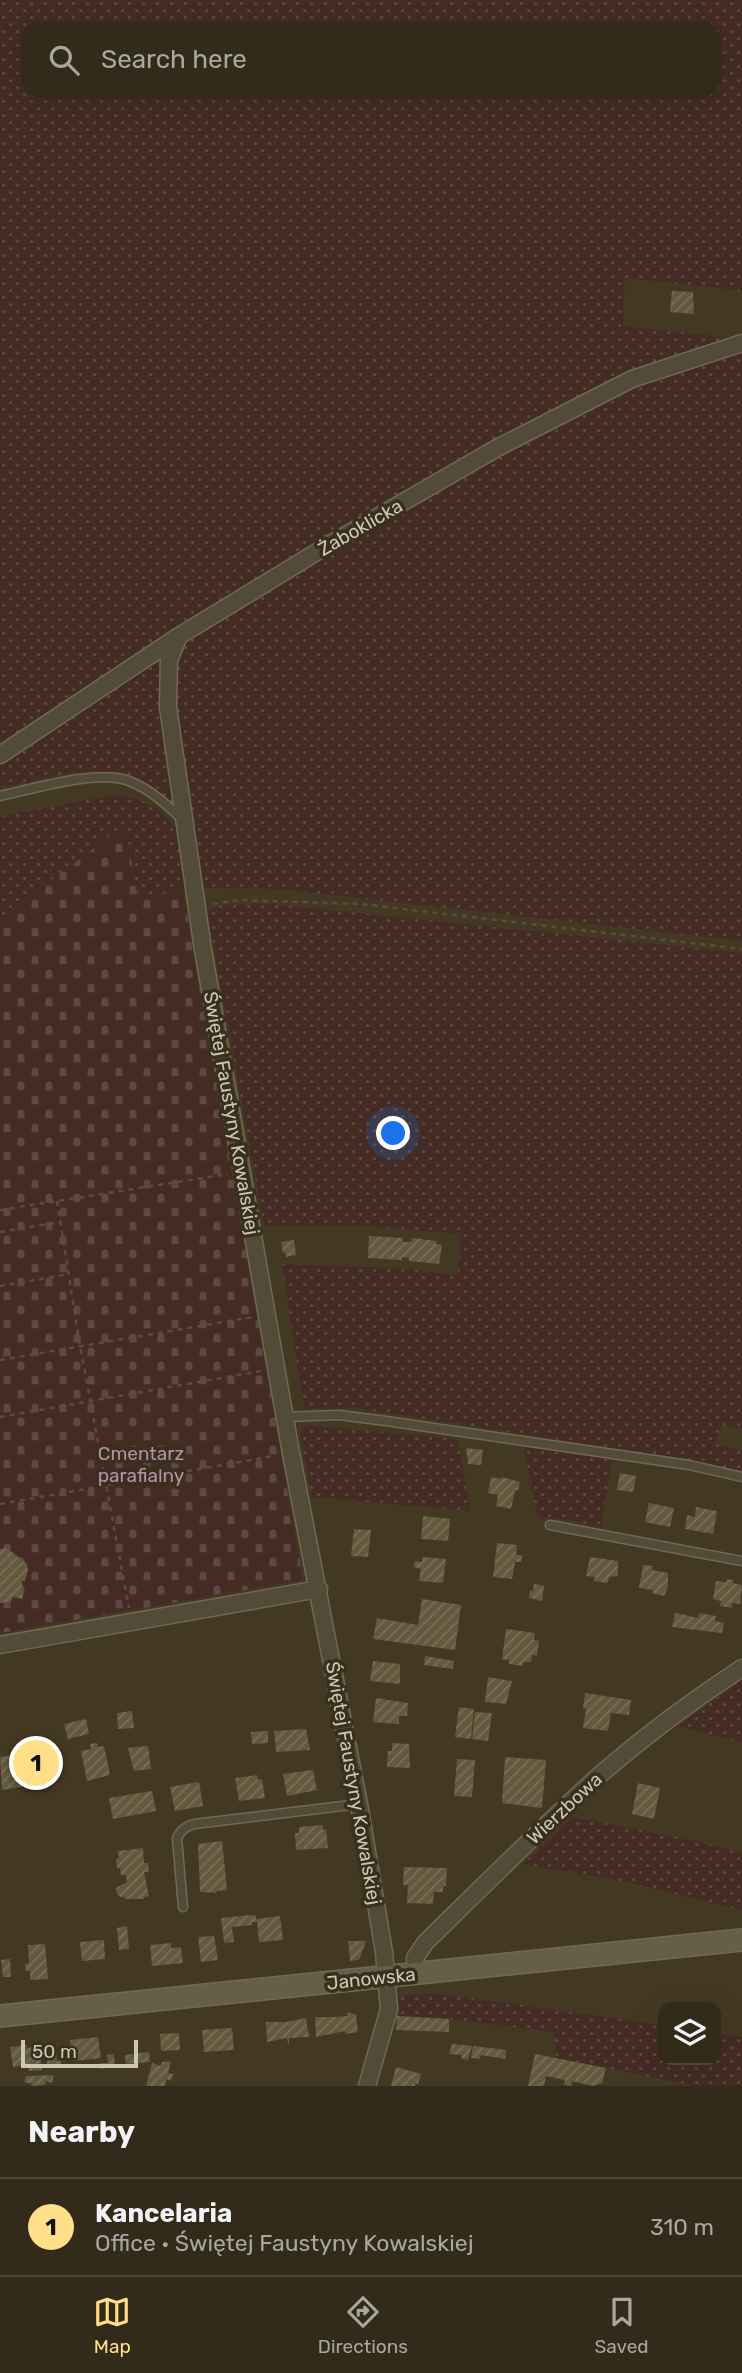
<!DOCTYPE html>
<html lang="en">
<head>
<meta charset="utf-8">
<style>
  :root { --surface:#322b1a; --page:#3a3323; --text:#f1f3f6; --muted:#a8a7a2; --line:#4d4739; --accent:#ffdf87 }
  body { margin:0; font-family:Rubik,sans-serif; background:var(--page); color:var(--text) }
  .controls { position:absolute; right:21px; bottom:21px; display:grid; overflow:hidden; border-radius:14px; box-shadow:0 7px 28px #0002 }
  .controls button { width:63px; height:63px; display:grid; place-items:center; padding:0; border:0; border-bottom:2px solid var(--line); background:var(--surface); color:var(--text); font:35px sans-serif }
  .scale { position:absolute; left:21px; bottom:18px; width:117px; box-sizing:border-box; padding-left:7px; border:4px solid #cdc6b4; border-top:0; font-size:19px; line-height:24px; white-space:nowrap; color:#cdc6b4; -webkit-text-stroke:5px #38301c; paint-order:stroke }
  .you { position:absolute; left:394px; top:1134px; width:24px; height:24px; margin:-18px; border:5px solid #fff; border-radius:50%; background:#1a73e8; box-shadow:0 0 0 10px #1a73e833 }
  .badge { display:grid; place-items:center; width:46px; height:46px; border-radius:50%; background:var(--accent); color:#111; font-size:23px; font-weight:700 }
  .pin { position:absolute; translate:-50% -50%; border:4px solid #fff; box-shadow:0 2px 7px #0006 }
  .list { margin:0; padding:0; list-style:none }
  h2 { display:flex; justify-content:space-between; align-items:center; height:91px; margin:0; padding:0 28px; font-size:30px }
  h2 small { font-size:23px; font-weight:400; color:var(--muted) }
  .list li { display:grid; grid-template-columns:46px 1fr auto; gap:21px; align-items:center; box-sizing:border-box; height:98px; padding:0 28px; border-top:2px solid var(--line) }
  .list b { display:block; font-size:26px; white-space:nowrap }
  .list p { margin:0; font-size:23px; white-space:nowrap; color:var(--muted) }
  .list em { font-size:23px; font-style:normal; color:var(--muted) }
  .icon { flex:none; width:38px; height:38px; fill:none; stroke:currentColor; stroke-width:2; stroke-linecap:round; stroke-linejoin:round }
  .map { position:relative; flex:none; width:742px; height:2086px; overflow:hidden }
  .search { position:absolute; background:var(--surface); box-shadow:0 7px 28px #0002; left:21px; right:21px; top:21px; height:77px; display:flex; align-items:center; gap:18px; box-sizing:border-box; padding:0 24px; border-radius:21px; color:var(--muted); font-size:26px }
  .sheet { height:189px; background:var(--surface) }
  nav { display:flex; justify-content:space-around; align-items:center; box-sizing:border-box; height:98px; border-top:2px solid var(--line); background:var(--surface); font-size:19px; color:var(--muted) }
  nav a { display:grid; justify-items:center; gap:4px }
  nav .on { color:var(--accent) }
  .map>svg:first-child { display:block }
  .grass { fill:url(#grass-dots); fill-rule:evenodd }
  .cemetery { fill:url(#cemetery-stones) }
  .building { fill:url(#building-hatch) }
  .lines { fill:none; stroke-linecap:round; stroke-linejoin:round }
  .service-casing { stroke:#706955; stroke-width:11 }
  .minor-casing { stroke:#706955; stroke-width:19 }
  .secondary-casing { stroke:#706955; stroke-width:24 }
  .path { stroke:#614943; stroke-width:2.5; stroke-dasharray:5 5; stroke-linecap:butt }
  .service { stroke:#524b37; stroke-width:8 }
  .minor { stroke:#524b37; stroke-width:16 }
  .secondary { stroke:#665e45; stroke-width:21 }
  .labels { text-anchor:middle; stroke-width:7; stroke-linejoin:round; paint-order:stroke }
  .street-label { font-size:19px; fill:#cdc6b4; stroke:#38301c }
  .park-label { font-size:19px; fill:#b88eaa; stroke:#38301c }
</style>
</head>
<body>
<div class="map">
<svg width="742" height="2086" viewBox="0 0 742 2086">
  <defs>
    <pattern id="grass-dots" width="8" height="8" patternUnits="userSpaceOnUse" patternTransform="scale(1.75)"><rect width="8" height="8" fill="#442c25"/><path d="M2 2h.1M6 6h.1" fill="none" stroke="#5e4942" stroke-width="1.8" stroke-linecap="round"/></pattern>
    <pattern id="cemetery-stones" width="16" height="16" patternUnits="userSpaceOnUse" patternTransform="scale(1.75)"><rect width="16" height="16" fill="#442c25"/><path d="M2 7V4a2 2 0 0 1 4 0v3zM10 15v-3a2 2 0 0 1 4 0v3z" fill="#5e4942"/></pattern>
    <pattern id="building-hatch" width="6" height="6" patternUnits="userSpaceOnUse" patternTransform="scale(1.75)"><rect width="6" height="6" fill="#62593e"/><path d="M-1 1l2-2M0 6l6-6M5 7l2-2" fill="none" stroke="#776f58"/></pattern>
  </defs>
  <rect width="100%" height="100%" fill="#433923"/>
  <g class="grass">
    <path d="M 0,0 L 742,0 L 742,291 L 625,278 L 623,326 L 735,338 L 627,377 L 116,671 L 36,719 L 0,745 ZM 28,28 L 714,28 L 714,91 L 28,91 Z"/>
    <polygon points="742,345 742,941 277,889 203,888 198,846 188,816 171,708 176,655 198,629 537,434 627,387"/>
    <path d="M 172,645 L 182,814 C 124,750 73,773 0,788 L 0,759 Z"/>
    <polygon points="112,795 132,797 157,808 182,834 191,889 138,898 125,825 0,919 0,817"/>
    <polygon points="272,904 742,953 742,1429 722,1425 715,1444 742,1451 742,1473 703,1462 356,1408 304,1409 282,1264 409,1269 458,1275 460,1234 348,1225 264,1225 207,910 222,905"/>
    <polygon points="306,1425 458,1439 470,1511 312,1497 300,1433"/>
    <polygon points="524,1447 612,1460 601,1526 537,1516"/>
    <polygon points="742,1680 742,1742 679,1726"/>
    <polygon points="573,1817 700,1842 742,1853 742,1910 626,1882 523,1864"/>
    <polygon points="433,1993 663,2025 663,2060 716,2060 716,2033 742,2037 742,2086 697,2086 556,2058 554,2032 449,2019 399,2016 398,1997"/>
  </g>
  <polygon class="cemetery" points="125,825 138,898 183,891 303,1580 0,1633 0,919"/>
  <g class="building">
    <polygon points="672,291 693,292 694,314 670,312"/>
    <polygon points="369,1236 403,1238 403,1242 411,1242 412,1238 436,1241 436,1244 442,1245 439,1264 409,1261 409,1258 402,1257 402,1260 368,1258"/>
    <polygon points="294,1240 296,1255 286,1257 285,1252 283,1253 281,1242"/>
    <polygon points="466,1448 483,1450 481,1465 468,1464"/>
    <polygon points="620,1473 636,1476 633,1492 617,1490"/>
    <polygon points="491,1477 501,1479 502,1477 520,1482 518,1491 515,1490 511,1509 496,1506 498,1495 488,1493"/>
    <polygon points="649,1503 674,1508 670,1527 645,1522"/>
    <polygon points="696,1507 717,1511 713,1534 685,1529 687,1515 695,1517"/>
    <polygon points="423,1516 450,1519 448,1541 421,1539"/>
    <polygon points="354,1529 371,1530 368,1557 351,1556"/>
    <polygon points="497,1543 517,1545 516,1555 522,1555 521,1562 515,1562 512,1579 493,1577"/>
    <polygon points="7,1548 27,1564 28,1570 25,1581 22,1581 23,1599 13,1597 11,1601 0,1603 0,1549"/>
    <polygon points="422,1557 446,1559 443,1583 419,1581 421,1569 414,1567 415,1561 422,1562"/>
    <polygon points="590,1557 618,1561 618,1576 609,1577 608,1583 594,1581 595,1577 586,1576"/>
    <polygon points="643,1565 653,1566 652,1570 668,1573 668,1587 664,1596 652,1593 653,1590 639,1588"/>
    <polygon points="727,1579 733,1580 733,1583 742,1585 740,1604 732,1603 732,1608 720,1606 721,1601 713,1599 716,1581 726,1582"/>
    <polygon points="534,1584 544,1586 542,1601 529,1598 530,1591 533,1591"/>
    <polygon points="422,1599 461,1605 455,1650 373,1639 377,1618 418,1625"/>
    <polygon points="675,1613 698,1618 699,1613 716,1616 715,1621 724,1623 722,1633 672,1627"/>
    <polygon points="506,1629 535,1633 534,1640 539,1641 537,1656 532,1655 531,1662 523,1662 523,1666 509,1664 509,1660 502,1659"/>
    <polygon points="425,1656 454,1661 453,1669 424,1665"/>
    <polygon points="373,1661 400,1664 400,1684 370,1681"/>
    <polygon points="488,1677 512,1681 506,1704 485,1702"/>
    <polygon points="585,1693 631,1700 629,1715 611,1713 608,1731 583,1728 586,1709 583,1708"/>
    <polygon points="376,1698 408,1703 407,1716 399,1716 399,1724 373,1722"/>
    <polygon points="459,1707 474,1709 471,1739 455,1737"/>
    <polygon points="132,1711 134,1728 118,1729 117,1713"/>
    <polygon points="475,1712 492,1713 488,1741 472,1739"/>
    <polygon points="86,1719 89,1734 68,1739 64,1724"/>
    <polygon points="306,1729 310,1750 276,1752 274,1731"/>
    <polygon points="268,1731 268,1743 252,1744 251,1732"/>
    <polygon points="97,1743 98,1747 104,1746 110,1775 87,1781 81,1751 91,1749 90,1744"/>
    <polygon points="392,1743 409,1744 410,1768 387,1767 388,1751 392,1751"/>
    <polygon points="42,1746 50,1782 2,1790 0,1757 12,1755 12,1751"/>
    <polygon points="148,1746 151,1769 134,1771 128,1748"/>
    <polygon points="505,1757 546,1760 542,1808 502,1803"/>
    <polygon points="457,1759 475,1760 472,1797 454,1796"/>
    <polygon points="313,1770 317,1790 287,1796 283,1774"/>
    <polygon points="257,1775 258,1780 262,1779 265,1798 239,1801 235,1778"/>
    <polygon points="199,1782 203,1806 175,1811 170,1787"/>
    <polygon points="638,1783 660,1788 654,1819 632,1814"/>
    <polygon points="152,1791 156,1811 113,1819 109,1798"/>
    <polygon points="323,1825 323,1830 326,1829 328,1848 296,1850 295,1833 299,1833 299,1827"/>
    <polygon points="222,1841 227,1890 217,1891 216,1893 200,1892 198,1844"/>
    <polygon points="143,1848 144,1863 148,1863 149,1872 144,1872 149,1896 144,1897 144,1899 125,1899 125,1897 120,1897 117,1894 116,1888 127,1882 126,1875 121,1875 120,1868 117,1868 116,1859 119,1858 118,1851"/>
    <polygon points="404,1867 447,1868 446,1886 443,1886 443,1892 434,1892 433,1904 407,1903 408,1885 403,1885"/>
    <polygon points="251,1915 256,1916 256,1919 280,1916 283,1940 259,1942 257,1922 252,1922 252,1925 232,1927 234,1942 224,1943 221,1918"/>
    <polygon points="127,1926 129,1949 119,1950 117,1928"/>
    <polygon points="214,1936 218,1960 201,1962 198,1937"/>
    <polygon points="104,1940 105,1959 82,1961 80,1942"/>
    <polygon points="348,1941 366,1941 359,1960 350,1961"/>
    <polygon points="171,1943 171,1948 181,1947 183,1963 152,1966 150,1945"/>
    <polygon points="45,1944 48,1979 30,1980 30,1971 26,1971 25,1964 29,1963 28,1945"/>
    <polygon points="10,1959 11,1977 3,1977 1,1960"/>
    <polygon points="347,2013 356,2014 358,2032 345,2034 345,2031 316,2037 315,2017 335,2017 348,2016"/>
    <polygon points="397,2016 449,2019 449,2032 396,2030"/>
    <polygon points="306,2018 309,2037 289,2038 289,2044 286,2038 267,2042 266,2022 286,2022"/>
    <polygon points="232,2028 234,2050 204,2052 202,2030"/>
    <polygon points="179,2033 180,2050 161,2051 160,2034"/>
    <polygon points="98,2037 101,2058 73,2061 70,2040"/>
    <polygon points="452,2044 472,2046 468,2060 461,2058 462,2055 449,2054"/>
    <polygon points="27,2045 27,2048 39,2046 42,2070 29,2071 28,2065 13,2067 10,2047"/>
    <polygon points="473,2046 506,2050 505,2059 481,2055 480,2059 471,2058"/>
    <polygon points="149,2052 150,2062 126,2064 125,2055"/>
    <polygon points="56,2053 57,2061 61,2061 62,2067 47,2068 47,2054"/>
    <polygon points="114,2054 115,2067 100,2069 100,2063 108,2063 107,2055"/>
    <polygon points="535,2054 606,2068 602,2083 593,2086 572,2081 571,2086 564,2085 565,2080 546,2076 544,2086 528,2086"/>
    <polygon points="171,2061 168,2073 173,2074 171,2081 166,2079 165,2086 146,2086 152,2063 161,2066 162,2062"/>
    <polygon points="396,2067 421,2074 418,2084 415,2083 415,2086 391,2086"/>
    <polygon points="54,2075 52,2083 46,2081 45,2085 31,2086 32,2084 24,2082 26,2076"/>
  </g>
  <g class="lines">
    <defs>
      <g id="service">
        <path d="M 0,796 C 33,789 98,769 129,781 C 150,789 166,804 182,819"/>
        <polyline points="285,1417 339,1415 386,1421 689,1465 742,1477"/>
        <polyline points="550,1525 742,1561"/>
        <path d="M 183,1907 L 177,1838 C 181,1830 185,1827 194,1824 L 359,1804"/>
      </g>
      <g id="minor">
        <polyline points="179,636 169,660 168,707 203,950 291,1453 359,1804 384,1952 389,2009 367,2086"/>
        <polyline points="0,755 179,636 320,550 497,448 632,379 742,343"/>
        <polyline points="0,1645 319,1589"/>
        <path d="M 416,1973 L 415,1958 L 425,1943 C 483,1886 541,1828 602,1773 C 646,1735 693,1700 742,1668"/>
      </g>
      <polyline id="secondary" points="0,2016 742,1940"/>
    </defs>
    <use href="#service" class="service-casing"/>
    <use href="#minor" class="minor-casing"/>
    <use href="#secondary" class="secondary-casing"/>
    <g class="path">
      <polyline points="213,904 239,900 361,904 742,949"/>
      <polyline points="57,1201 80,1346 129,1608"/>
      <polyline points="0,1210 228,1174"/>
      <polyline points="0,1232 61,1222"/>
      <polyline points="0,1286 69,1274"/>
      <polyline points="0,1360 253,1317"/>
      <polyline points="0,1417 261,1371"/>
      <polyline points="0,1504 274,1456"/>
    </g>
    <use href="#service" class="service"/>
    <use href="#minor" class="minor"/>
    <use href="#secondary" class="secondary"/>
  </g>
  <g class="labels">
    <g class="street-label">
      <text transform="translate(360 527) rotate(-30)" y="7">Żaboklicka</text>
      <text transform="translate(232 1113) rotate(80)" y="7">Świętej Faustyny Kowalskiej</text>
      <text transform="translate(354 1783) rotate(80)" y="7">Świętej Faustyny Kowalskiej</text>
      <text transform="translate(564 1808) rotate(-43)" y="7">Wierzbowa</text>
      <text transform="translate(371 1978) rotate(-6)" y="7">Janowska</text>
    </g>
    <g class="park-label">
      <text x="141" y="1460">Cmentarz<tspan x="141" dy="22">parafialny</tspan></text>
    </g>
  </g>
</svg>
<div class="controls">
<button><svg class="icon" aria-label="layers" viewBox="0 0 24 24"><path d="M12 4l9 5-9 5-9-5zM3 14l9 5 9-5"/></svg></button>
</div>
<div class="scale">50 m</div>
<div class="you"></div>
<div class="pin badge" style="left:36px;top:1763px">1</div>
<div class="search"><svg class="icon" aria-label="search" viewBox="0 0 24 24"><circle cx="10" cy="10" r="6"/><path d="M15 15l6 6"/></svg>Search here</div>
</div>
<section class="sheet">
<h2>Nearby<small></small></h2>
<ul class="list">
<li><span class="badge">1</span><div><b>Kancelaria</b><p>Office · Świętej Faustyny Kowalskiej</p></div><em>310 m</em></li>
</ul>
</section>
<nav>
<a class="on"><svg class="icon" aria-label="map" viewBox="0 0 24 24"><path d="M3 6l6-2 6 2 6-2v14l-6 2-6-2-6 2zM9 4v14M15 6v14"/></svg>Map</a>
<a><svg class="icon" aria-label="directions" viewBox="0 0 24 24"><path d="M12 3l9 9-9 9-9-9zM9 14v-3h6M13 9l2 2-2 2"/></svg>Directions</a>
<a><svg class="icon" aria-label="saved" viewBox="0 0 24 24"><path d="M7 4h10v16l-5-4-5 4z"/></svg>Saved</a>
</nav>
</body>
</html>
